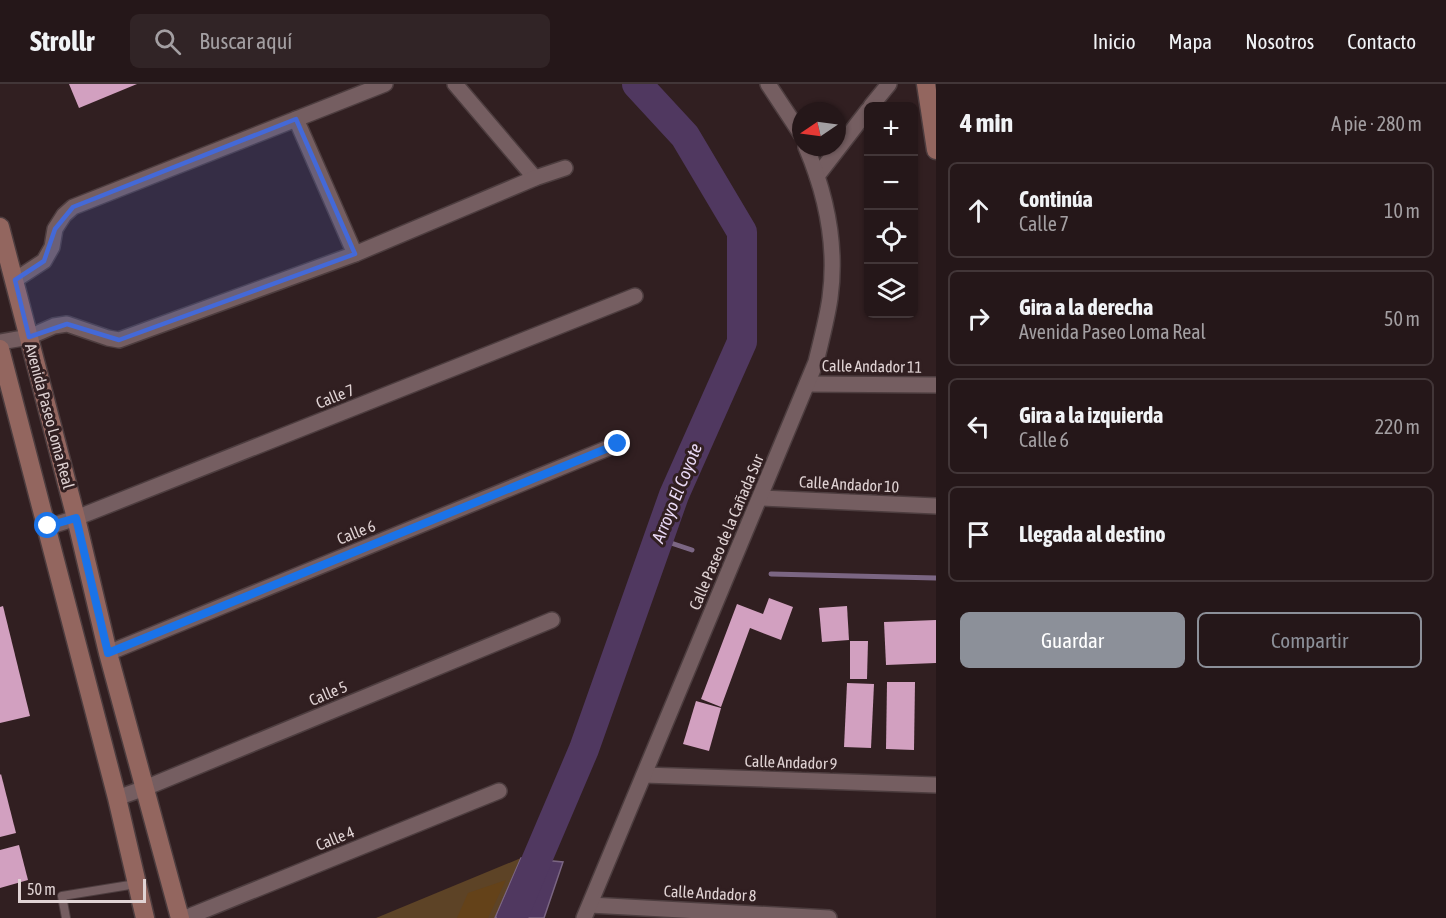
<!DOCTYPE html>
<html lang="es">
<head>
<meta charset="utf-8">
<style>
  :root { --surface:#251719; --page:#312426; --text:#f1f3f6; --muted:#a39fa2; --line:#423638; --accent:#8c9099 }
  body { margin:0; font-family:"Asap Condensed",sans-serif; background:var(--page); color:var(--text) }
  .controls { position:absolute; right:18px; top:18px; display:grid; overflow:hidden; border-radius:9px; box-shadow:0 2px 4px #0004 }
  .controls button { width:54px; height:54px; display:grid; place-items:center; padding:0; border:0; border-bottom:2px solid var(--line); background:var(--surface); color:var(--text); font:30px sans-serif }
  .compass { position:absolute; left:792px; top:18px; width:54px; height:54px; border-radius:50%; background:var(--surface); box-shadow:0 2px 4px #0004; rotate:257deg }
  .scale { position:absolute; left:18px; bottom:15px; width:128px; box-sizing:border-box; padding-left:6px; border:3px solid #e0d3d4; border-top:0; font-size:16px; line-height:21px; white-space:nowrap; color:#e0d3d4; -webkit-text-stroke:4px #311f21; paint-order:stroke }
  .stop { position:absolute; width:18px; height:18px; margin:-14px; border:4px solid #1a73e8; border-radius:50%; background:#fff }
  .stop.end { background:#1a73e8; border-color:#fff; box-shadow:0 2px 6px #0008 }
  .list { margin:0; padding:0; list-style:none }
  h2 { display:flex; justify-content:space-between; align-items:center; height:78px; margin:0; padding:0 24px; font-size:26px }
  h2 small { font-size:20px; font-weight:400; color:var(--muted) }
  .list li { display:grid; grid-template-columns:39px 1fr auto; gap:18px; align-items:center; box-sizing:border-box; height:96px; margin:0 12px 12px; padding:0 12px; border:2px solid var(--line); border-radius:9px }
  .list b { display:block; font-size:22px; white-space:nowrap }
  .list p { margin:0; font-size:20px; white-space:nowrap; color:var(--muted) }
  .list em { font-size:20px; font-style:normal; color:var(--muted) }
  .actions { display:flex; gap:12px; padding:18px 24px }
  .actions a { flex:1; padding:14px 0; border:2px solid var(--accent); border-radius:9px; text-align:center; font-size:21px; color:var(--accent) }
  .actions .main { background:var(--accent); color:#fff }
  .icon { flex:none; width:33px; height:33px; fill:none; stroke:currentColor; stroke-width:2; stroke-linecap:round; stroke-linejoin:round }
  .map { position:relative; flex:none; width:936px; height:834px; overflow:hidden }
  header { display:flex; align-items:center; gap:36px; box-sizing:border-box; height:84px; padding:0 30px; background:var(--surface); border-bottom:2px solid var(--line) }
  header strong { font-size:28px }
  nav { display:flex; gap:33px; margin-inline-start:auto; font-size:21px }
  .search { width:420px; height:54px; background:var(--page); display:flex; align-items:center; gap:15px; box-sizing:border-box; padding:0 21px; border-radius:9px; color:var(--muted); font-size:22px }
  main { display:flex }
  aside { flex:1; background:var(--surface) }
  .map>svg:first-child { display:block }
  .green { fill:#5d4326 }
  .forest { fill:#644219 }
  .water { fill:#503860; stroke:#7b6683; stroke-width:1.5 }
  .lines { fill:none; stroke-linecap:round; stroke-linejoin:round }
  .stream { stroke:#7b6683; stroke-width:5 }
  .river { stroke:#503860; stroke-width:30 }
  .building { fill:#d2a0c0 }
  .lane-casing { stroke:#4d3d3f; stroke-width:10 }
  .street-casing { stroke:#4d3d3f; stroke-width:18 }
  .secondary-casing { stroke:#4d3d3f; stroke-width:21 }
  .lane { stroke:#755e61; stroke-width:8 }
  .street { stroke:#755e61; stroke-width:15 }
  .secondary { stroke:#93665f; stroke-width:18 }
  .route { stroke:#1a73e8; stroke-width:8 }
  .marked { fill:#4469d7; fill-opacity:0.2; stroke:#4469d7; stroke-width:4.5; stroke-linejoin:round }
  .labels { text-anchor:middle; stroke-width:6; stroke-linejoin:round; paint-order:stroke }
  .street-label { font-size:16px; fill:#e0d3d4; stroke:#311f21 }
  .water-label { font-size:18px; font-style:italic; fill:#eadaf6; stroke:#311f21 }
</style>
</head>
<body>
<header>
<strong>Strollr</strong>
<div class="search"><svg class="icon" aria-label="search" viewBox="0 0 24 24"><circle cx="10" cy="10" r="6"/><path d="M15 15l6 6"/></svg>Buscar aquí</div>
<nav><a>Inicio</a><a>Mapa</a><a>Nosotros</a><a>Contacto</a></nav>
</header>
<main>
<div class="map">
<svg width="936" height="834" viewBox="0 0 936 834">
  <rect width="100%" height="100%" fill="#311f21"/>
  <polygon class="green" points="521,774 495,834 376,834"/>
  <polygon class="forest" points="506,796 488,834 457,834 468,809"/>
  <polygon class="water" points="521,774 563,778 544,834 495,834"/>
  <g class="lines">
    <g class="stream">
      <polyline points="659,455 692,466"/>
      <polyline points="771,490 936,494"/>
    </g>
    <polyline class="river" points="512,834 584,665 674,411 742,258 742,148 685,52 637,0"/>
  </g>
  <g class="building">
    <polygon points="69,0 137,0 79,24"/>
    <polygon points="769,514 793,523 781,556 750,544 721,623 701,615 737,520 763,530"/>
    <polygon points="3,522 30,632 0,639 0,523"/>
    <polygon points="847,522 849,556 822,558 819,524"/>
    <polygon points="936,536 936,579 886,581 884,538"/>
    <polygon points="850,557 868,557 867,595 850,595"/>
    <polygon points="887,598 915,598 914,666 886,665"/>
    <polygon points="847,599 874,600 871,664 844,663"/>
    <polygon points="696,617 721,624 709,667 683,660"/>
    <polygon points="1,690 16,749 0,753 0,691"/>
    <polygon points="19,761 28,796 0,804 0,766"/>
  </g>
  <g class="lines">
    <defs>
      <polyline id="lane" points="66,834 62,812 136,800"/>
      <g id="street">
        <polyline points="455,0 535,94"/>
        <polyline points="768,0 801,50"/>
        <polyline points="871,22 889,0"/>
        <polyline points="296,35 355,170"/>
        <polyline points="817,92 868,26"/>
        <polyline points="15,196 44,177 52,163 55,145 64,131 73,123 385,0"/>
        <polyline points="0,258 29,253 54,242 67,240 108,254 119,256 355,170 535,94 565,84"/>
        <polyline points="807,300 936,301"/>
        <polyline points="760,414 936,422"/>
        <polyline points="48,443 76,434 635,212"/>
        <polyline points="108,569 618,360"/>
        <polyline points="644,691 936,701"/>
        <polyline points="117,714 145,704 552,536"/>
        <polyline points="590,821 829,834"/>
        <polyline points="185,834 499,707"/>
        <path d="M 584,834 L 816,278 C 821,257 827,235 830,214 C 837,163 826,110 806,63"/>
      </g>
      <g id="secondary">
        <polyline points="926,0 936,66"/>
        <polyline points="0,143 76,434 108,569 180,834"/>
        <polyline points="0,265 117,714 145,834"/>
      </g>
    </defs>
    <use href="#lane" class="lane-casing"/>
    <use href="#street" class="street-casing"/>
    <use href="#secondary" class="secondary-casing"/>
    <use href="#lane" class="lane"/>
    <use href="#street" class="street"/>
    <use href="#secondary" class="secondary"/>
  </g>
  <g class="lines">
    <polyline class="route" points="48,442 76,434 108,569 618,360"/>
  </g>
  <path class="marked" d="M 296,35 L 355,170 L 119,256 L 67,240 L 29,253 L 15,196 L 44,177 L 55,145 L 73,123 Z"/>
  <g class="labels">
    <g class="street-label">
      <text transform="translate(872 282) rotate(1)" y="6">Calle Andador 11</text>
      <text transform="translate(335 312) rotate(-22)" y="6">Calle 7</text>
      <text transform="translate(50 332) rotate(75)" y="6">Avenida Paseo Loma Real</text>
      <text transform="translate(849 400) rotate(3)" y="6">Calle Andador 10</text>
      <text transform="translate(356 448) rotate(-22)" y="6">Calle 6</text>
      <text transform="translate(726 448) rotate(-67)" y="6">Calle Paseo de la Cañada Sur</text>
      <text transform="translate(328 609) rotate(-23)" y="6">Calle 5</text>
      <text transform="translate(791 678) rotate(2)" y="6">Calle Andador 9</text>
      <text transform="translate(335 754) rotate(-22)" y="6">Calle 4</text>
      <text transform="translate(710 809) rotate(3)" y="6">Calle Andador 8</text>
    </g>
    <g class="water-label">
      <text transform="translate(677 409) rotate(-68)" y="6">Arroyo El Coyote</text>
    </g>
  </g>
</svg>
<div class="controls">
<button>+</button>
<button>−</button>
<button><svg class="icon" aria-label="locate" viewBox="0 0 24 24"><circle cx="12" cy="12" r="6"/><path d="M12 2v4M12 18v4M2 12h4M18 12h4"/></svg></button>
<button><svg class="icon" aria-label="layers" viewBox="0 0 24 24"><path d="M12 4l9 5-9 5-9-5zM3 14l9 5 9-5"/></svg></button>
</div>
<svg class="compass" viewBox="-18 -18 36 36"><path d="M0-13l5 13h-10z" fill="#e53935"/><path d="M0 13l5-13h-10z" fill="#a39fa2"/></svg>
<div class="scale">50 m</div>
<div class="stop" style="left:48px;top:442px"></div>
<div class="stop end" style="left:618px;top:360px"></div>
</div>
<aside>
<h2>4 min<small>A pie · 280 m</small></h2>
<ul class="list">
<li><svg class="icon" aria-label="ahead" viewBox="0 0 24 24"><path d="M12 20V5M6 11l6-6 6 6"/></svg><div><b>Continúa</b><p>Calle 7</p></div><em>10 m</em></li>
<li><svg class="icon" aria-label="right" viewBox="0 0 24 24"><path d="M7 20v-9h11M14 6l5 5-5 5"/></svg><div><b>Gira a la derecha</b><p>Avenida Paseo Loma Real</p></div><em>50 m</em></li>
<li><svg class="icon" aria-label="left" viewBox="0 0 24 24"><path d="M17 20v-9H6M10 6l-5 5 5 5"/></svg><div><b>Gira a la izquierda</b><p>Calle 6</p></div><em>220 m</em></li>
<li><svg class="icon" aria-label="arrive" viewBox="0 0 24 24"><path d="M6 21V4h12l-3 4 3 4H6"/></svg><div><b>Llegada al destino</b></div></li>
</ul>
<div class="actions"><a class="main">Guardar</a><a>Compartir</a></div>
</aside>
</main>
</body>
</html>
